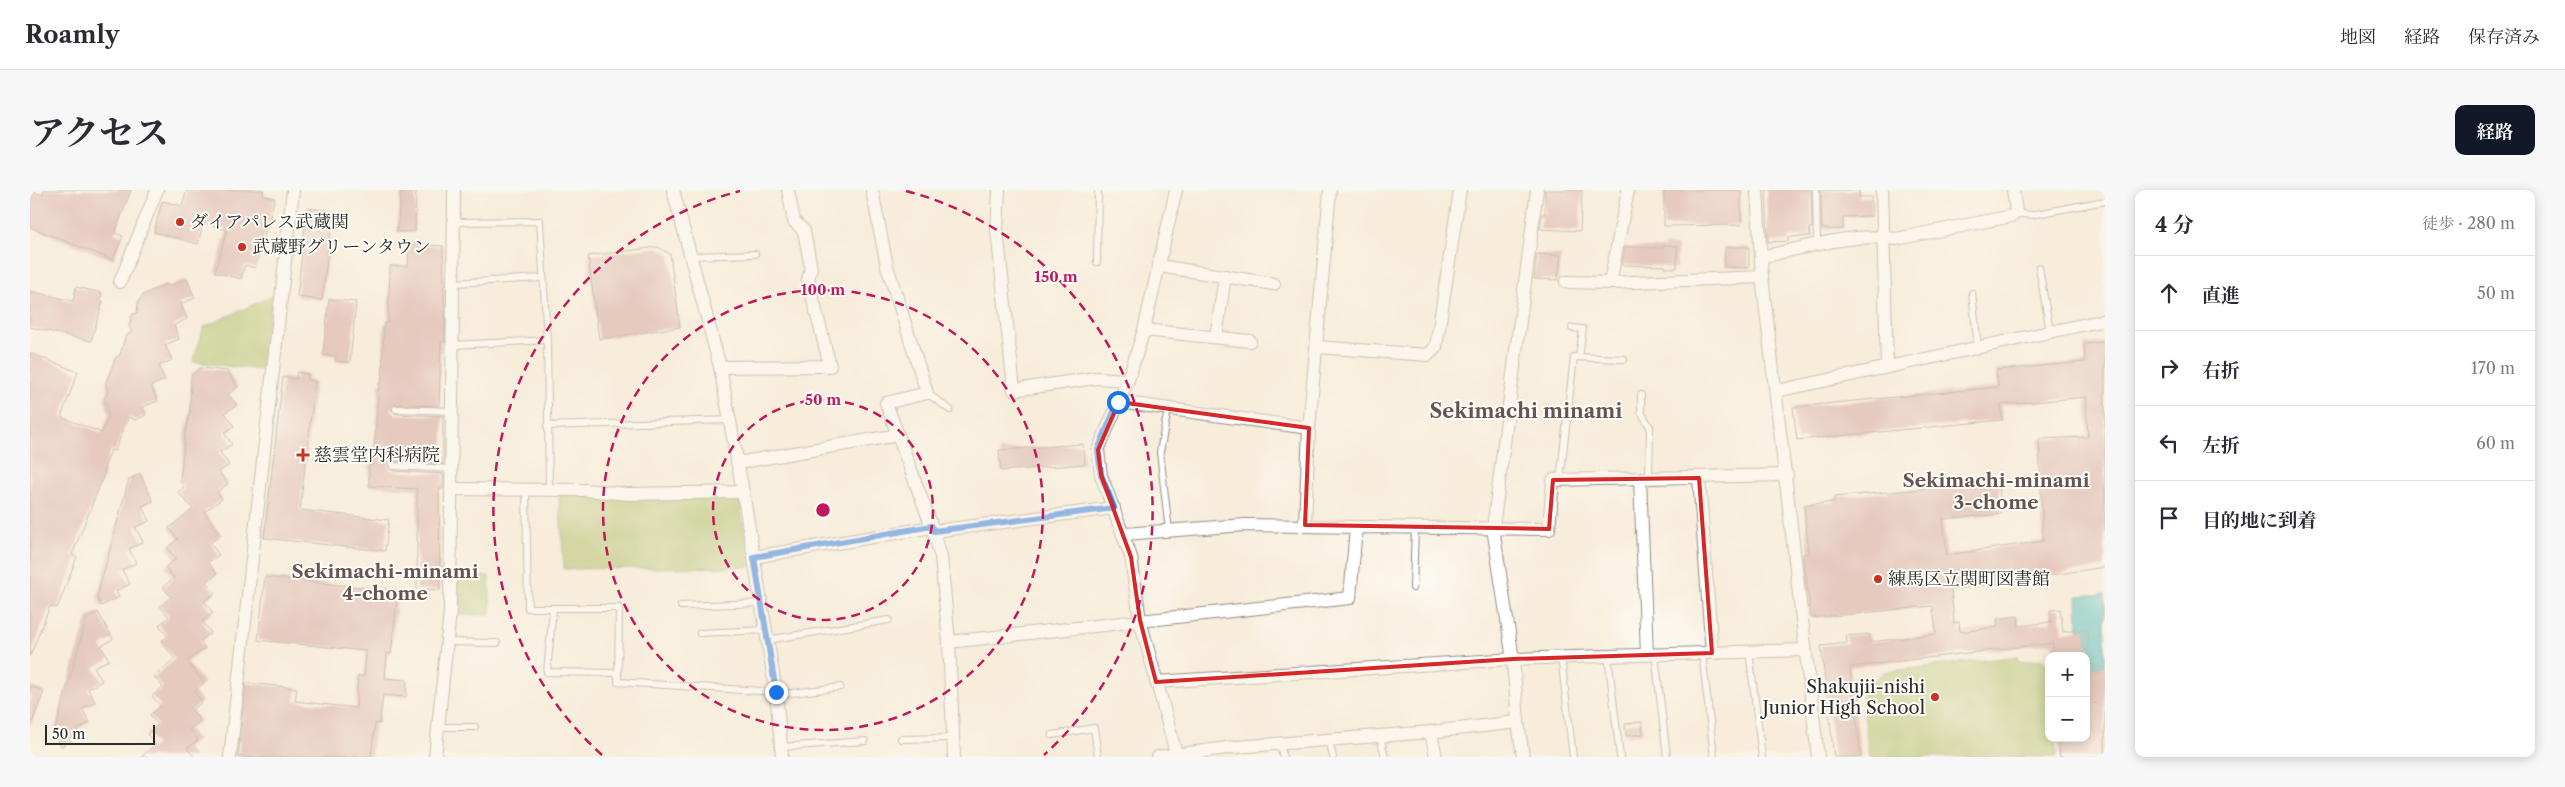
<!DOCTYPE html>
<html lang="ja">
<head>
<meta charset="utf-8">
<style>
  :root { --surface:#fff; --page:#f7f7f7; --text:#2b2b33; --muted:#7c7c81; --line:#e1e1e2; --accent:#111827 }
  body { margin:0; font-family:"Libre Caslon Text","Noto Serif JP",serif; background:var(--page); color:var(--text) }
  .controls { position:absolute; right:15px; bottom:15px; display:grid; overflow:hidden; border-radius:10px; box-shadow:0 2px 12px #0003 }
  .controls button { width:45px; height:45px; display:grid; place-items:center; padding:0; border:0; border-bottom:1px solid var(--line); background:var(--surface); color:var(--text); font:25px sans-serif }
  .scale { position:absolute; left:15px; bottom:12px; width:110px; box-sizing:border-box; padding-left:5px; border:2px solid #2b2b2b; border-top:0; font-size:14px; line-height:18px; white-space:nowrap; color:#2b2b2b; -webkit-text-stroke:4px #fdfcf7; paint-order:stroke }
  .stop { position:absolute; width:15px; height:15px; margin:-11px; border:4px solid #1a73e8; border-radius:50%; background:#fff }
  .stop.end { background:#1a73e8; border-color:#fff; box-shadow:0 1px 5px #0008 }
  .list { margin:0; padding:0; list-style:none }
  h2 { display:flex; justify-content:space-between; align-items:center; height:65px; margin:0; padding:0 20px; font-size:21px }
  h2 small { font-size:16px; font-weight:400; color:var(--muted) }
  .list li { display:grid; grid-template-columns:32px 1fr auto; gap:15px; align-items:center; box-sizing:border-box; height:75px; padding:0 20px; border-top:1px solid var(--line) }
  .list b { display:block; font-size:19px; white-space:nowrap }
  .list em { font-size:16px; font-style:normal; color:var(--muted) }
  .icon { flex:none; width:28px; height:28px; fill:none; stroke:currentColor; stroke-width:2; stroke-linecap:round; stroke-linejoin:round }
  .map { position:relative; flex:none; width:2075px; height:567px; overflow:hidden; border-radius:10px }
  header { display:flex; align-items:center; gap:30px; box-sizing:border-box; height:70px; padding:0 25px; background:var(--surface); border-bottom:1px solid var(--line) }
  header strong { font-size:24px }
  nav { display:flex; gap:28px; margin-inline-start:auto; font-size:18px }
  .intro { display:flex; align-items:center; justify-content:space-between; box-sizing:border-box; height:120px; padding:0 30px }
  h1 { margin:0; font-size:35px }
  .button { padding:12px 22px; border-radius:10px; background:var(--accent); color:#fff; font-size:18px; font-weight:700 }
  main { display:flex; gap:30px; padding:0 30px }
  aside { flex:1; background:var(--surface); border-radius:10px; box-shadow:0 2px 12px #0003 }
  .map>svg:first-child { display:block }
  .green { fill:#a8bd62; stroke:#6a7446 }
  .water { fill:#50bec4; stroke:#3e7478 }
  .building { fill:#d19f9b }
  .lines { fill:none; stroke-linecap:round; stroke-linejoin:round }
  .lane-casing { stroke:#928c82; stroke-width:8 }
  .street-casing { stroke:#928c82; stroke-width:14 }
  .lane { stroke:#fff; stroke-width:6 }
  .street { stroke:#fff; stroke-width:12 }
  .route { stroke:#1a73e8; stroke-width:6 }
  .marked { fill:none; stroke:#d62828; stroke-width:4; stroke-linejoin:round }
  .ring { fill:none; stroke:#c2185b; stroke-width:2.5; stroke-dasharray:9 6 }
  .poi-dot { fill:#c8321e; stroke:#fdfcf7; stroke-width:2 }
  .labels { text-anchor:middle; stroke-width:4; stroke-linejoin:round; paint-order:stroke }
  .poi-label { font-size:18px; fill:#2b2b2b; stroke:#fdfcf7; text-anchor:start }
  .neighbourhood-label { font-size:19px; font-weight:bold; fill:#655452; stroke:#fdfcf7 }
  .quarter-label { font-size:20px; font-weight:bold; fill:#655452; stroke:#fdfcf7 }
  .centre { fill:#c2185b; stroke:#fdfcf7; stroke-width:2.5 }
  .ring-label { font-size:15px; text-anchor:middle; font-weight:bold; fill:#c2185b; stroke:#fdfcf7; stroke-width:4; stroke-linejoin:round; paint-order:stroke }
</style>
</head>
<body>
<header>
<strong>Roamly</strong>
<nav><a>地図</a><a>経路</a><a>保存済み</a></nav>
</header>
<div class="intro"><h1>アクセス</h1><a class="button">経路</a></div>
<main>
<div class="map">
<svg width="2075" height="567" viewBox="0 0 2075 567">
  <rect width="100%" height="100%" fill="#fdfcf7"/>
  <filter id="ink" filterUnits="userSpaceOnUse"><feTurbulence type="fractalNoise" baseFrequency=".02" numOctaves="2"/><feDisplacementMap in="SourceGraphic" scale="10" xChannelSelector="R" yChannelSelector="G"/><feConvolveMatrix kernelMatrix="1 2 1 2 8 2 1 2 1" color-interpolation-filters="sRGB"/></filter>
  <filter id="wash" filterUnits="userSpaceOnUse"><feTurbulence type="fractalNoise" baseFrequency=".0096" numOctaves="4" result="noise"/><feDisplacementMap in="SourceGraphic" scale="20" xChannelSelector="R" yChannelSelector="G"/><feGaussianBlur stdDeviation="1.12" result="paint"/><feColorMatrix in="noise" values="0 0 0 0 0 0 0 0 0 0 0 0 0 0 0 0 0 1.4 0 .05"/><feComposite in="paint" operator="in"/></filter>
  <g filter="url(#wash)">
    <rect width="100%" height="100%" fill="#f8ecda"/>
    <g class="green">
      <polygon points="242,106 232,180 163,172 174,137"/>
      <polygon points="529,306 709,307 720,377 534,379"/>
      <polygon points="459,386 461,425 425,425 425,387"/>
      <polygon points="1988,466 1989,472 2010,469 2019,475 2019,548 2025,548 2026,567 1839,567 1832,502 1854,482"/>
    </g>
    <polygon class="water" points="2075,404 2075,476 2059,477 2057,440 2048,439 2047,406"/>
    <g id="blocks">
      <g class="building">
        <polygon points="0,0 12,5 14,0 101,0 85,43 93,46 83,70 0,37"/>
        <polygon points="157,0 234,0 233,5 245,8 225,78 215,75 211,89 185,82 197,40 173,33 168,54 124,42 132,11 152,16"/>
        <polygon points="371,0 386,0 385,42 367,42"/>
        <polygon points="1515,0 1552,0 1550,41 1510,39 1512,24 1515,24"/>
        <polygon points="1634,0 1711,0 1711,35 1634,36"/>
        <polygon points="1736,0 1781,0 1782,38 1779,38 1780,46 1758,47 1758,51 1738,52"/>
        <polygon points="1791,0 1829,0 1829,7 1841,7 1842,26 1813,27 1813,39 1792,39"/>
        <polygon points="277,18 303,21 292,110 267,107"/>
        <polygon points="379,54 413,56 415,132 414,152 411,152 409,216 366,214 361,219 366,224 413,226 413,274 363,271 358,276 363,281 413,284 413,299 409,299 410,400 387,399 387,299 339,296 339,275 343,275 349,193 352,193 354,133 358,133 360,76 378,76"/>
        <polygon points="1634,55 1647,56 1647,78 1635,78 1635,76 1592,75 1595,57 1634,58"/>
        <polygon points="628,57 640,64 650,137 569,149 558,66"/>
        <polygon points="1695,57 1719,57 1719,78 1694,77"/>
        <polygon points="1507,64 1531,65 1528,90 1504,89"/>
        <polygon points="157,89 165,108 151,114 157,129 144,135 149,149 135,155 142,170 129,176 135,190 121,196 128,211 112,217 116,225 106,230 98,227 85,261 81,260 73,281 75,282 42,365 47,367 33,403 27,418 20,416 0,466 0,163 48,182 31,227 72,243 79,224 74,207 78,204 76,193 86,167 90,165 96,146 102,142 99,136 103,124 107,123 108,112 113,105 136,94 139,96"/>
        <polygon points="46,97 72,103 70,111 73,111 61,151 0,137 0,101 43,111"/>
        <polygon points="299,109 326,112 320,172 305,171 306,166 293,165"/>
        <polygon points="2075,152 2075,377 1921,400 1924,433 1929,432 1930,442 1968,437 1967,429 1988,426 1989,436 2021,432 2020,420 2030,419 2033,442 2057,439 2058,466 2023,466 2023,453 1820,477 1831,567 1804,567 1791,456 1817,453 1816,446 1839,444 1840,452 1906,444 1903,416 1781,428 1773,364 1779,363 1774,315 1804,312 1804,307 1969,292 1971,324 1913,329 1917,365 2013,351 2009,249 2058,247 2056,207 1971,215 1972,230 1767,250 1763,217 1968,197 1966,180 2055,172 2054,154"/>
        <polygon points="170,178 197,181 208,197 198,204 207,215 195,223 204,236 194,243 202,254 190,262 199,275 189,282 198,294 187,302 192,309 174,322 191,345 180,353 189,365 178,372 187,384 176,392 185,403 174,411 183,423 172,431 181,443 170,451 175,458 157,471 174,493 164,501 172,512 162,520 170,531 159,539 168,550 157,558 164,567 111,567 126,554 117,544 128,535 120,525 131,516 122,506 133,497 124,487 145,469 131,451 138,446 129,435 139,427 130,416 141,407 133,397 144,388 135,377 146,369 137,358 148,349 139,338 163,319 148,302 154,297 150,291 155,244 160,222 161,185"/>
        <polygon points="267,182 278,184 278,190 285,191 270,320 359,330 355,361 234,348 253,187 266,189"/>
        <polygon points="1053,254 1055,274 971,281 969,260"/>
        <polygon points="110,284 123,311 112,316 119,331 105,337 113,352 99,359 106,373 92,380 100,394 86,401 89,407 71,416 67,407 99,289"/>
        <polygon points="235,387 368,401 361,464 357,463 355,488 377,490 376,507 353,505 349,534 345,533 341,567 208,567 216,493 267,498 265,511 326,518 328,486 334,486 336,461 228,450"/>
        <polygon points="68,422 83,449 71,456 79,470 64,477 72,491 58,499 65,512 52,519 60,532 47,540 50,546 31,556 24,543 57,428"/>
        <polygon points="2056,477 2075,477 2075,567 2030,567 2028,548 2056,548"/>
        <polygon points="0,496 14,501 1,535 0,535"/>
        <polygon points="1612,532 1613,544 1596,546 1595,534"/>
      </g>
    </g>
  </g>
  <g filter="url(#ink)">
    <use href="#blocks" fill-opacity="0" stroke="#928c82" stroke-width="1"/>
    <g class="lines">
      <defs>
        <g id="lane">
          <polyline points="1786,0 1787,55"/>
          <polyline points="1986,23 2001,25 2075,11"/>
          <polyline points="423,32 510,31 517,150 519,299"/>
          <polyline points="661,66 725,64"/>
          <polyline points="1067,72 1068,0"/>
          <polyline points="2009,77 2020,142"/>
          <polyline points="423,93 512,88"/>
          <polyline points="1942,103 1948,157"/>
          <polyline points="1542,138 1553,139 1549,167"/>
          <polyline points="423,155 517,150"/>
          <polyline points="897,203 920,220"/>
          <polyline points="1611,205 1611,222 1620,237 1619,288"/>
          <polyline points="366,219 422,221"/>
          <polyline points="1138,219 1130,262 1139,341"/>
          <polyline points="517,236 699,230"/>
          <polyline points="363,276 422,279"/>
          <polyline points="1530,290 1544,167 1594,169"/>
          <polyline points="496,299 498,418 589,418 588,492 746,502"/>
          <polyline points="1383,398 1385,337"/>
          <polyline points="651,416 731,413"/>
          <polyline points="523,419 517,482 588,483"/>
          <polyline points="670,443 735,440"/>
          <polyline points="737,450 859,430"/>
          <polyline points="417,452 467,453"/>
          <polyline points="1719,461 1732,567"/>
          <polyline points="1672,463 1684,567"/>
          <polyline points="1625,464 1637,567"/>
          <polyline points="1578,466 1590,567"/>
          <polyline points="1531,467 1543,567"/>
          <polyline points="746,505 810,497"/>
          <polyline points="409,537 445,537"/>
          <polyline points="1022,545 1064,538 1068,567"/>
          <polyline points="1350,546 1355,567"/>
          <polyline points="871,549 924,548"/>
          <polyline points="1299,551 1303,567"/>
          <polyline points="1250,555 1253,567"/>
          <polyline points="752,557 835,551"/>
        </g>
        <g id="street">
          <polyline points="643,0 690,177 713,302 746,502 752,567"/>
          <polyline points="842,0 857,76 897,203 856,213 902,337 911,367 919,452 924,567"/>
          <polyline points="969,0 967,40 984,200 1065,188 1098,190"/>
          <polyline points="1146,0 1114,140 1098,190 1068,260 1071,285 1101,367 1110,430 1147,567"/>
          <polyline points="1727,0 1732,87 1788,567"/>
          <polyline points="1852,0 1857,177"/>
          <path d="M 1731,67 C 1775,58 1821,42 1866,49 L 1982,26 L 1986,23 L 1983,0"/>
          <polyline points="1129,76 1244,94"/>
          <polyline points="90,92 127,0"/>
          <polyline points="1536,92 1580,93 1732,87"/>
          <polyline points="1580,93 1598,0"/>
          <polyline points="1114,140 1220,151"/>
          <polyline points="1186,147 1195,86"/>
          <polyline points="1287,157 1398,165 1406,157 1430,0"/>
          <polyline points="690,177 800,176 778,90 781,78 774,41 764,31 758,0"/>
          <polyline points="1747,201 2075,130"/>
          <polyline points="1089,212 1279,238"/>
          <polyline points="707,273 868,245"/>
          <polyline points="1610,288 1617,465"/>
          <polyline points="1669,288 1682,463"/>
          <polyline points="422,299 555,300 598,304 713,302"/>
          <polyline points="1275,335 1279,238 1300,0"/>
          <polyline points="904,341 1084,318"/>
          <polyline points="1094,344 1215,335 1326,337"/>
          <polyline points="724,367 902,337"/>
          <polyline points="919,452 1320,408 1326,337 1519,339 1523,290 1757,285"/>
          <polyline points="1126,492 1483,469 1775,460"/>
          <polyline points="1401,542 1406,567"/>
          <polyline points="200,567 263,0"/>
          <polyline points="405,567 420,421 424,0"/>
          <polyline points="1128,567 1205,557 1401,542 1488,532"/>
          <polyline points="1493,567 1488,532 1483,469 1463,338 1507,0"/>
        </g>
      </defs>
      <use href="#lane" class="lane-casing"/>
      <use href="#street" class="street-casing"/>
      <use href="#lane" class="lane"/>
      <use href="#street" class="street"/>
    </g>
  </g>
  <g class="lines" filter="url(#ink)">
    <polyline class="route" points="746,502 724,367 902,336 904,341 1084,318 1071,285 1068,260 1088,212"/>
  </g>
  <path d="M0 0H2075V567H0ZM 1089,212 L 1279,238 L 1275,335 L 1519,339 L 1523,290 L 1669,288 L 1682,463 L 1483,469 L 1126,492 L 1110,430 L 1101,367 L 1071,285 L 1068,260 Z" fill="#f8ecda" fill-opacity=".55" fill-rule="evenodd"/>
  <path class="marked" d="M 1089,212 L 1279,238 L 1275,335 L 1519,339 L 1523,290 L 1669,288 L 1682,463 L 1483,469 L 1126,492 L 1110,430 L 1101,367 L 1071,285 L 1068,260 Z"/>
  <g class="ring">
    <circle cx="793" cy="320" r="110"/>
    <circle cx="793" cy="320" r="220"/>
    <path d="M572 565A330 330 0 0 1 710 1M876 1A330 330 0 0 1 1014 565"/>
  </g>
  <g class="poi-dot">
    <circle cx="150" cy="32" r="5"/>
    <circle cx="212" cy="57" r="5"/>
    <path d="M270.5 257.5h5v5h5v5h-5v5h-5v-5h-5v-5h5z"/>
    <circle cx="1848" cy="389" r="5"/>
    <circle cx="1905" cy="507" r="5"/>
  </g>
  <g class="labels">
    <g class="poi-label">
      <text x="160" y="38">ダイアパレス武蔵関</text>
      <text x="222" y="63">武蔵野グリーンタウン</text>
      <text x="284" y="271">慈雲堂内科病院</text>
      <text x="1858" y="395">練馬区立関町図書館</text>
      <text x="1895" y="503" text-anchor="end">Shakujii-nishi<tspan x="1895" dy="21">Junior High School</tspan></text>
    </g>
    <g class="neighbourhood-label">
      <text x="1966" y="297">Sekimachi-minami<tspan x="1966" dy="22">3-chome</tspan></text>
      <text x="355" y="388">Sekimachi-minami<tspan x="355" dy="22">4-chome</tspan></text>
    </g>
    <g class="quarter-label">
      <text x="1496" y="228">Sekimachi minami</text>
    </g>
  </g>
  <circle cx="793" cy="320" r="8" class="centre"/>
  <g class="ring-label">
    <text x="1026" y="92">150 m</text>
    <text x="793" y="105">100 m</text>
    <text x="793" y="215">50 m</text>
  </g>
</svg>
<div class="controls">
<button>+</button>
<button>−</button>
</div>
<div class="scale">50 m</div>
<div class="stop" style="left:1088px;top:212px"></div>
<div class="stop end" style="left:746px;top:502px"></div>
</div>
<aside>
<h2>4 分<small>徒歩 · 280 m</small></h2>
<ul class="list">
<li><svg class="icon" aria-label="ahead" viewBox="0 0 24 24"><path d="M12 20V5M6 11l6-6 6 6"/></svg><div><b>直進</b></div><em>50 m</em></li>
<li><svg class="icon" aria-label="right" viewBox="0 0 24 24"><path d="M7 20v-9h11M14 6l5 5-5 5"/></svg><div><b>右折</b></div><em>170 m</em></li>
<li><svg class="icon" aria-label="left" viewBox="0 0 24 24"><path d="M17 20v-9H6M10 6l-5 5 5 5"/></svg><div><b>左折</b></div><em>60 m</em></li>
<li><svg class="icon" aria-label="arrive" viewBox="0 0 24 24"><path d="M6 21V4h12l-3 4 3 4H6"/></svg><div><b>目的地に到着</b></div></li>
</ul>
</aside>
</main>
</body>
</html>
